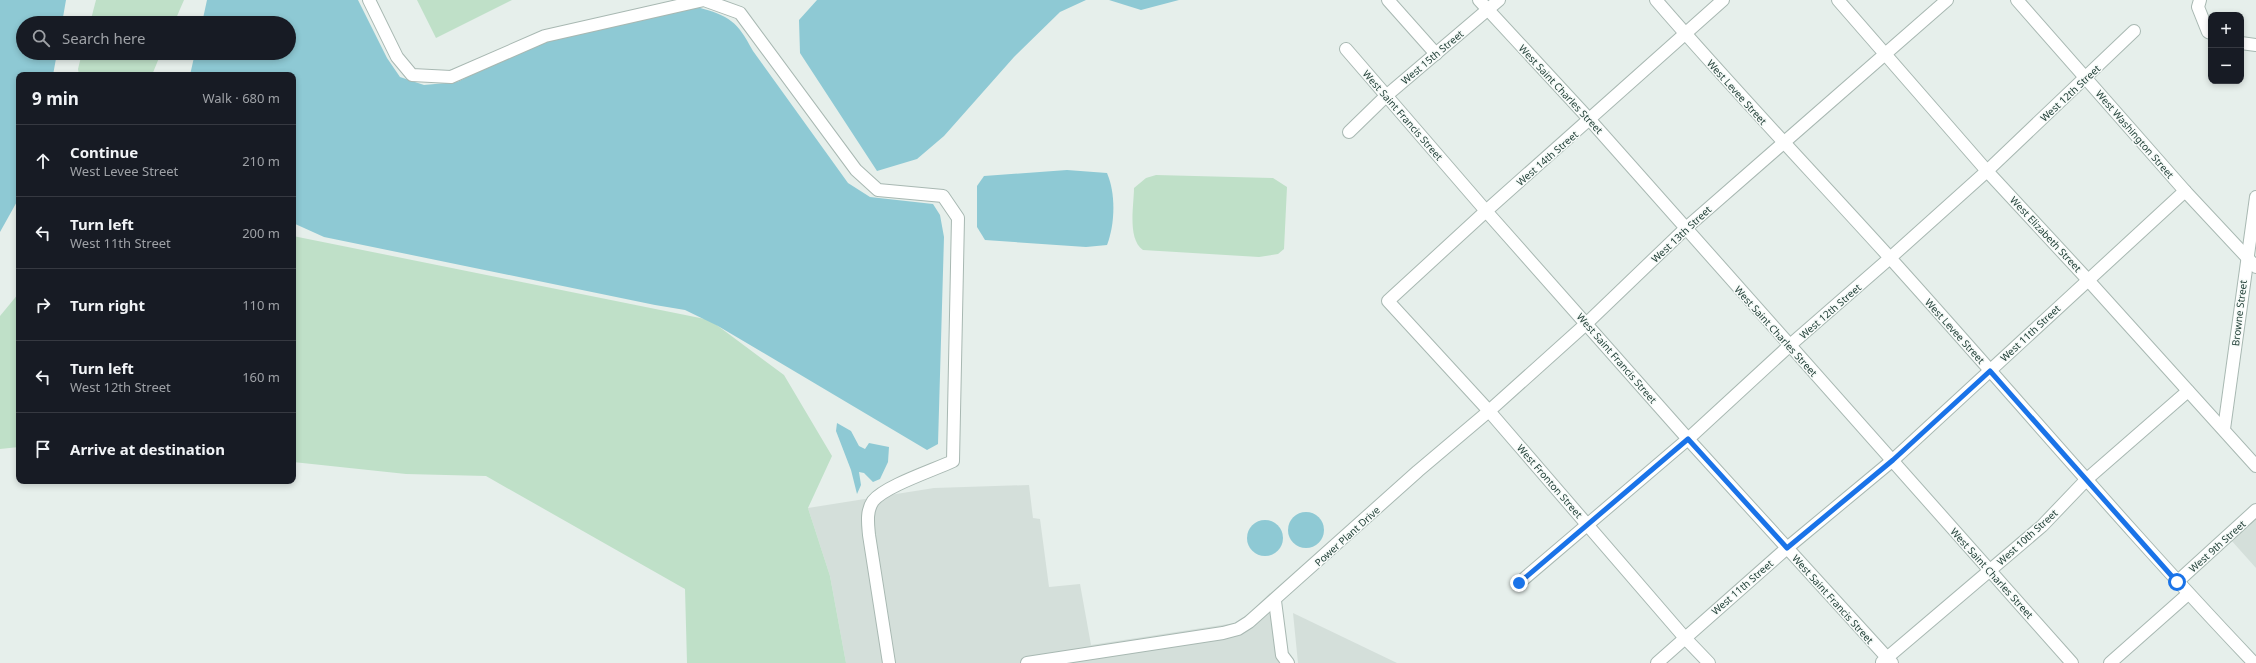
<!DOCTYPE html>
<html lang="en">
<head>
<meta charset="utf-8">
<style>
  :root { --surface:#171b24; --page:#242831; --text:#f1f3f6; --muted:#9ea1a6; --line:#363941 }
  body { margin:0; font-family:"Noto Sans",sans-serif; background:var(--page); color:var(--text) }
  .controls { position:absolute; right:12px; top:12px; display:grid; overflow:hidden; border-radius:8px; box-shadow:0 2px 6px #0003 }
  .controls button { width:36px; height:36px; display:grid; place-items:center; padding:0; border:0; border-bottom:1px solid var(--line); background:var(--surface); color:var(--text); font:20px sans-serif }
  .stop { position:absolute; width:12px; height:12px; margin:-9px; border:3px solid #1a73e8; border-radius:50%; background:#fff }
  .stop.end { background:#1a73e8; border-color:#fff; box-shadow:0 1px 4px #0008 }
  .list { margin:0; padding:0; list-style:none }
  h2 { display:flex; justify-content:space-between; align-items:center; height:52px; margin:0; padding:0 16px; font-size:17px }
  h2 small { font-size:13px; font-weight:400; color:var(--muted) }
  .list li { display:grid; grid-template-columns:26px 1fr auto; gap:12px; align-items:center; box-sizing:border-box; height:72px; padding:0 16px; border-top:1px solid var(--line) }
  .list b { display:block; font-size:15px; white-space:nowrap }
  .list p { margin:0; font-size:13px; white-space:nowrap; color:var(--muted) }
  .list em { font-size:13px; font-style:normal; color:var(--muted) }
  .icon { flex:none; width:22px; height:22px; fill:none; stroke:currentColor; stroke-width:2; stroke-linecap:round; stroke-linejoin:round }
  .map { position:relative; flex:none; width:2256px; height:663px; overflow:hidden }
  .search { position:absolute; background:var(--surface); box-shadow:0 2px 6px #0003; left:16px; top:16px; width:280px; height:44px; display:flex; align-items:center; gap:10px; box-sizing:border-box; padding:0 14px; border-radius:22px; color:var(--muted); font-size:15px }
  .panel { position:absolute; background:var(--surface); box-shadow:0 2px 6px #0003; left:16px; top:72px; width:280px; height:412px; border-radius:8px }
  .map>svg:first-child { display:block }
  .built { fill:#d4dfda }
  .green { fill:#bfe0c8 }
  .water { fill:#8ec9d4 }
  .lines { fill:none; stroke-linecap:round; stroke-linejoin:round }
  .minor-casing { stroke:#a8b8b2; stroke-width:14 }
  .minor { stroke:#fff; stroke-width:12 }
  .route { stroke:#1a73e8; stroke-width:5 }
  .labels { text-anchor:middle; stroke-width:3; stroke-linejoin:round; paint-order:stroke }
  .street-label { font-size:10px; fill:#24423a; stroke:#f7fbf9 }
</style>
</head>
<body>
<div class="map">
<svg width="2256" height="663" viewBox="0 0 2256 663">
  <rect width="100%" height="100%" fill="#e6efeb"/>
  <g class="built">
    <polygon points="1029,485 1033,518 1040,519 1049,587 1080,584 1091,645 1235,623 1252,611 1270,593 1282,663 846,663 830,576 808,508 934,488"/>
    <polygon points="2256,516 2256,568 2231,540"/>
    <polygon points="1293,613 1397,663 1298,663"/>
  </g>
  <g class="green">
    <polygon points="96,0 184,0 174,23 90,23"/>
    <polygon points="417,0 512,0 436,38"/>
    <polygon points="82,53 161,53 152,75 79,75 78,69"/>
    <path d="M 1156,175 L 1273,178 L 1287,187 L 1284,249 L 1278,254 L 1259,257 L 1143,250 C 1127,239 1134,205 1134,188 L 1146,178 Z"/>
    <polygon points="293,236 710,320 784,375 832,456 808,508 830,576 846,663 687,663 685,589 486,476 406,474 293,462"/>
    <polygon points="19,293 19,447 0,449 0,316"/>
  </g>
  <g class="water">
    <polygon points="0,0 66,0 62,23 23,23 23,53 57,53 53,75 19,75 19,198 0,232"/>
    <path d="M 207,0 L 358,0 L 387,58 L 400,77 L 424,85 L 457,82 L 544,40 L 697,7 C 730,16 737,21 753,51 L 848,183 L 870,197 L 933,204 L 940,215 L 944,237 L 938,444 L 927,450 L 718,326 L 685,310 L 655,305 L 324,237 L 293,223 L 293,75 L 190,75 L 195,53 L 289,53 L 289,23 L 202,23 Z"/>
    <polygon points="817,0 1086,0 1060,12 1014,57 944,136 917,159 877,171 800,53 799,20"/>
    <polygon points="1109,0 1179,0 1141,10"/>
    <path d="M 1067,170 L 1107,173 C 1116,194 1115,224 1107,245 L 1086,247 L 985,240 L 977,227 L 977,186 L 984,176 Z"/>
    <polygon points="837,423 851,431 859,446 865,449 869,443 889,447 888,462 880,479 873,482 864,473 859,472 861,485 857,494 851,470 836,431"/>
    <circle cx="1306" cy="530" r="18"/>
    <circle cx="1265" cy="538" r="18"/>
  </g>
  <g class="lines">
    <defs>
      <g id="minor">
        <path d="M 369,0 L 397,57 L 412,75 L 451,77 L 545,36 L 704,0 L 740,13 L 856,170 L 878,190 L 943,196 L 958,218 L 953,461 C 934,470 885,486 873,501 C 866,511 868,524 869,535 L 889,663"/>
        <polyline points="1388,0 1436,54"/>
        <polyline points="1479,0 1590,120 2072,663"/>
        <path d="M 1656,0 C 1732,88 1813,173 1891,259 C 2012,393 2129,532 2254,663"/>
        <polyline points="1838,0 1987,171 2088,280 2256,466"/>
        <polyline points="2017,0 2185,191 2256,267"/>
        <polyline points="2200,0 2198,7 2208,32 2211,33"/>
        <polyline points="2241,43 2256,45"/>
        <polyline points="1346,49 1486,211 1688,439 1892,663"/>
        <polyline points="1349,132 1386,96 1499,0"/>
        <polyline points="2224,429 2256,197"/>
        <polyline points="2177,582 2256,510"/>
        <polyline points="1519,583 1688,439 1789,346 1890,258 1987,171 2134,31"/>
        <polyline points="1275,601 1282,655 1288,663"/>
        <polyline points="1882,662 2042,526 2087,479 2188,391"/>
        <polyline points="1027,663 1223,633 1238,629 1249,622 1418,471 1489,411 1587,323 1686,228 1947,0"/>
        <polyline points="1657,663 1787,548 1893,460 2185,191"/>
        <polyline points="1709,663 1685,638 1489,411 1388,301 1486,211 1723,0"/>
        <polyline points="2110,663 2188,594"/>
      </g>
    </defs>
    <use href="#minor" class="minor-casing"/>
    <use href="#minor" class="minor"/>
  </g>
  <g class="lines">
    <polyline class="route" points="1519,583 1688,439 1787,548 1893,460 1990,371 2177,582"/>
  </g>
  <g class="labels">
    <g class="street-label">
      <text transform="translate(1432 57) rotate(-40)" y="4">West 15th Street</text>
      <text transform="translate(1561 89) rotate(47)" y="4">West Saint Charles Street</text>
      <text transform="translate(1737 92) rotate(48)" y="4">West Levee Street</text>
      <text transform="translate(2070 93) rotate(-43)" y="4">West 12th Street</text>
      <text transform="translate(1403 115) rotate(49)" y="4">West Saint Francis Street</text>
      <text transform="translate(2135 134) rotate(49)" y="4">West Washington Street</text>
      <text transform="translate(1547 158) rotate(-41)" y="4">West 14th Street</text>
      <text transform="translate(1681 234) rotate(-43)" y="4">West 13th Street</text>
      <text transform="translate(2046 234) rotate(47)" y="4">West Elizabeth Street</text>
      <text transform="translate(1830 311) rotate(-41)" y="4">West 12th Street</text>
      <text transform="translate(2239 313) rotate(-83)" y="4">Browne Street</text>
      <text transform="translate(1776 331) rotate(48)" y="4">West Saint Charles Street</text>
      <text transform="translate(1955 331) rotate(48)" y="4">West Levee Street</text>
      <text transform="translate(2030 333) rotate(-43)" y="4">West 11th Street</text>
      <text transform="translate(1617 358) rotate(49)" y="4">West Saint Francis Street</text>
      <text transform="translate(1550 481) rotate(49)" y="4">West Fronton Street</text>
      <text transform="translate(1347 536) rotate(-42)" y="4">Power Plant Drive</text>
      <text transform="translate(2027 537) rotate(-42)" y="4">West 10th Street</text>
      <text transform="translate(2217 546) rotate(-42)" y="4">West 9th Street</text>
      <text transform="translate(1992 573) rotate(48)" y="4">West Saint Charles Street</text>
      <text transform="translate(1742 587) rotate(-41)" y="4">West 11th Street</text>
      <text transform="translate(1833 599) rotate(48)" y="4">West Saint Francis Street</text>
    </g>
  </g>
</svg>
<div class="controls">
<button>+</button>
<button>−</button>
</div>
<div class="stop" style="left:2177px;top:582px"></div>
<div class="stop end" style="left:1519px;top:583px"></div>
<div class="search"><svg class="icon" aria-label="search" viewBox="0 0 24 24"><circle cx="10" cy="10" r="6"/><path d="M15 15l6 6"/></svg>Search here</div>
<section class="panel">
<h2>9 min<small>Walk · 680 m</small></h2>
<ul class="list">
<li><svg class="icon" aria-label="ahead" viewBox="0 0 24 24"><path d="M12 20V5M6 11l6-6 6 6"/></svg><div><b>Continue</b><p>West Levee Street</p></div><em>210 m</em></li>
<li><svg class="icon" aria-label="left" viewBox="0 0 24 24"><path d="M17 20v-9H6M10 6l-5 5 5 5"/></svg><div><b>Turn left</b><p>West 11th Street</p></div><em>200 m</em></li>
<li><svg class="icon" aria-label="right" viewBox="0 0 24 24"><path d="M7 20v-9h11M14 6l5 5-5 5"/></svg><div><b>Turn right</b></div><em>110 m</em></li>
<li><svg class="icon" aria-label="left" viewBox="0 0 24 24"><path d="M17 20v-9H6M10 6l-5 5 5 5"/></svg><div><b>Turn left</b><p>West 12th Street</p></div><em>160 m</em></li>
<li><svg class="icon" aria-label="arrive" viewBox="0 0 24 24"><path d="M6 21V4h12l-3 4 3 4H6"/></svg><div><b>Arrive at destination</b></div></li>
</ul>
</section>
</div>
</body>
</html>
